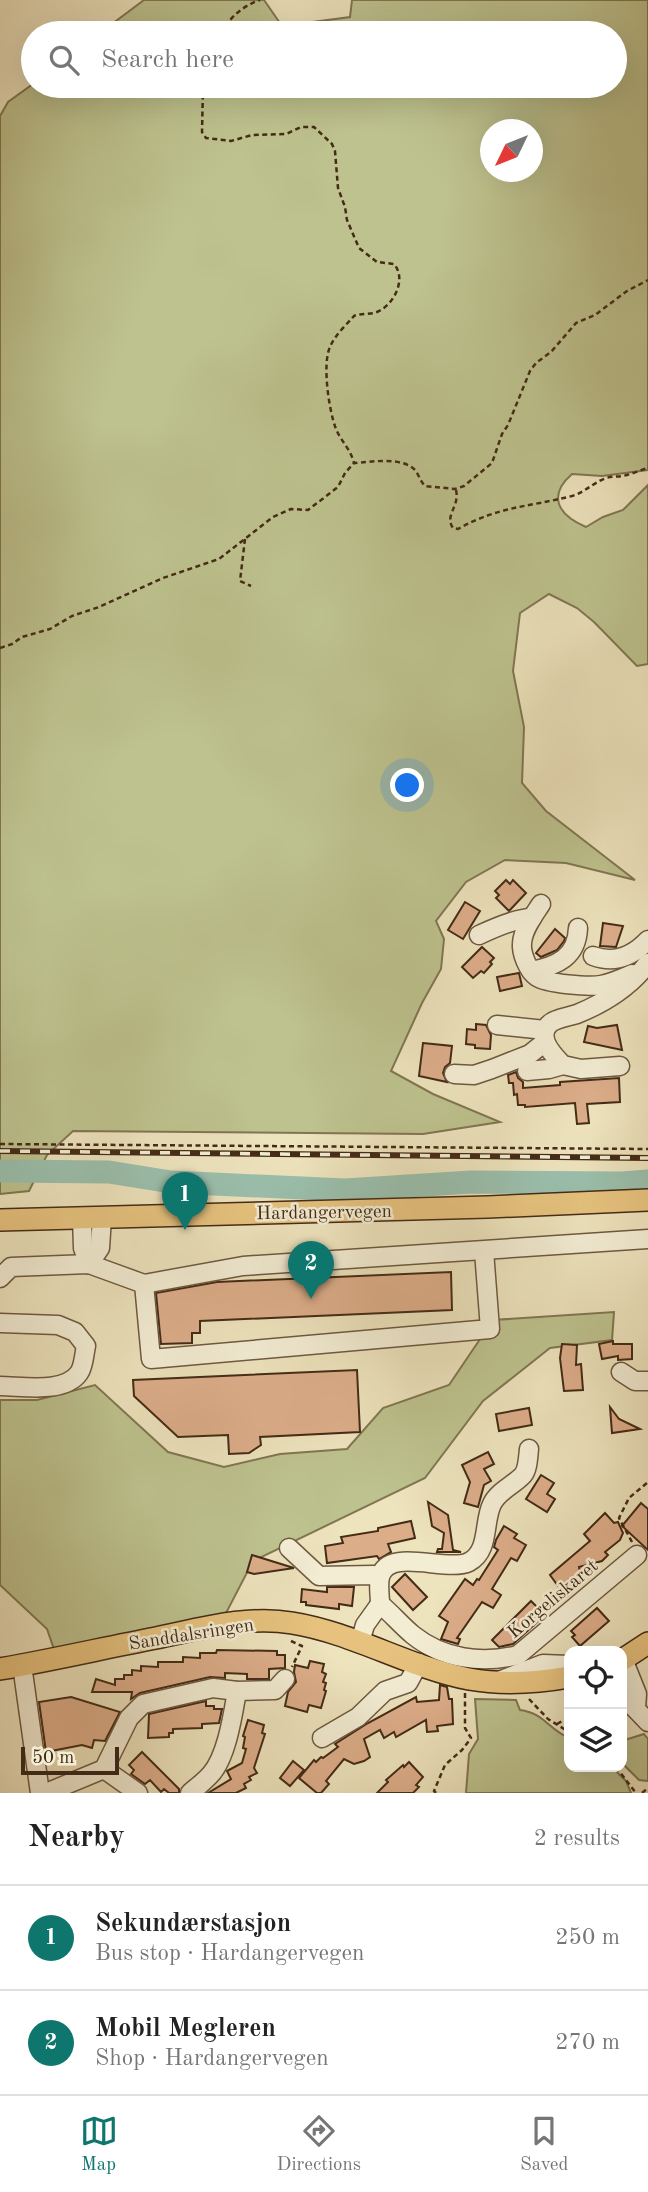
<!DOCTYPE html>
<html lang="en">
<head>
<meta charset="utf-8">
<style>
  :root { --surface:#fff; --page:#f2f2f2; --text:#222; --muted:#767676; --line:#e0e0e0; --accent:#0f766e }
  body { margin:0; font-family:"Old Standard TT",serif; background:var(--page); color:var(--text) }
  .controls { position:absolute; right:21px; bottom:21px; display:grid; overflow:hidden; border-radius:14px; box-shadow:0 7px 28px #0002 }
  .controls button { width:63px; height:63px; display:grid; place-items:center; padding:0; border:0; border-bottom:2px solid var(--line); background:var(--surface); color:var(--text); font:35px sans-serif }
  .compass { position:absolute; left:480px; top:119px; width:63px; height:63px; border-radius:50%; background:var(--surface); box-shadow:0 7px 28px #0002; rotate:227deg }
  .scale { position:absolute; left:21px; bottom:18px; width:98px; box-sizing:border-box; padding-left:7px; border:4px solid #442b16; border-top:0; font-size:19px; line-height:24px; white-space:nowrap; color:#442b16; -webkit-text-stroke:5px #f3edd4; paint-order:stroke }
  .you { position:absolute; left:408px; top:786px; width:24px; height:24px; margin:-18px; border:5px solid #fff; border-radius:50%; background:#1a73e8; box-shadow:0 0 0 10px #1a73e833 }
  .badge { display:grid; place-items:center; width:46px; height:46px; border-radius:50%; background:var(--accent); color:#fff; font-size:23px; font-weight:700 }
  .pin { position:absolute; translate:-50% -58px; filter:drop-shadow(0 2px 4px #0008) }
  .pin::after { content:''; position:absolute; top:37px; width:24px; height:21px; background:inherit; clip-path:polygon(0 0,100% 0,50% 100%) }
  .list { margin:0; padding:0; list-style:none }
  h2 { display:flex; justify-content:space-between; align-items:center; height:91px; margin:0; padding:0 28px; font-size:30px }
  h2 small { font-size:23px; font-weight:400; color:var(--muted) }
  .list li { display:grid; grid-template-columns:46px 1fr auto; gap:21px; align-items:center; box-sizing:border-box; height:105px; padding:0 28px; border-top:2px solid var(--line) }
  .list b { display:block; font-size:26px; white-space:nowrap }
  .list p { margin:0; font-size:23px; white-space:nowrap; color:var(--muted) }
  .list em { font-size:23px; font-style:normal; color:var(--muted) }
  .icon { flex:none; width:38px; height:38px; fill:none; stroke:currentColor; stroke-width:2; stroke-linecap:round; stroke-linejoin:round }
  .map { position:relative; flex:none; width:648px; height:1793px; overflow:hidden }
  .search { position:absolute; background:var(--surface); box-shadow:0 7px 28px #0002; left:21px; right:21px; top:21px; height:77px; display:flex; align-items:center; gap:18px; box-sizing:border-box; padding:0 24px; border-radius:38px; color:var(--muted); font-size:26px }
  .sheet { height:301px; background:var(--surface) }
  nav { display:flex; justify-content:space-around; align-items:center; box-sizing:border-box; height:98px; border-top:2px solid var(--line); background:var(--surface); font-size:19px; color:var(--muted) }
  nav a { display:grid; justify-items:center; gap:4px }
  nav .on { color:var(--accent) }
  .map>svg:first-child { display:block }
  .green { fill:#bdc28e; stroke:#807652; stroke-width:2; fill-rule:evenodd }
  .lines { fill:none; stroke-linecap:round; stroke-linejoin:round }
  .river { stroke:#9abfac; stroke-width:23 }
  .building { fill:#dcad89; stroke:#442b16; stroke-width:2 }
  .minor-casing { stroke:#6e5940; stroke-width:21 }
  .major-casing { stroke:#442b16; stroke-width:24 }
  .path { stroke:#442b16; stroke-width:2.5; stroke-dasharray:5 3.5; stroke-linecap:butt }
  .minor { stroke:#f3edd4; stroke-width:18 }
  .major { stroke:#e6c27e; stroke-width:21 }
  .rail-casing { stroke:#442b16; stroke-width:6 }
  .rail { stroke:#f3edd4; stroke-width:3.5; stroke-dasharray:10; stroke-linecap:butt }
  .labels { text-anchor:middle; stroke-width:5; stroke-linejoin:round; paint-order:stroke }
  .street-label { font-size:19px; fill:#442b16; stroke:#f3edd4 }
</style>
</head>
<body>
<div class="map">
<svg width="648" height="1793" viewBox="0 0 648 1793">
  <rect width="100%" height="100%" fill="#ede3bd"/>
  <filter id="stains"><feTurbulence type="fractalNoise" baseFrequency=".00286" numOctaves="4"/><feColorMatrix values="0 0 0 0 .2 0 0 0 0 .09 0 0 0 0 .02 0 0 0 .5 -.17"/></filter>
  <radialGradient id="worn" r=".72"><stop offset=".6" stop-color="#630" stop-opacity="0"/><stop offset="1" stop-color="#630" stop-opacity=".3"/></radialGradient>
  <g class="green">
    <path d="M 144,0 L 264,0 L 282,26 L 350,17 L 352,0 L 648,0 L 648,470 L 602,476 L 572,474 C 547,496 558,515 586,527 L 603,517 L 623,510 L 648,485 L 648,664 L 637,666 L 594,622 L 577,608 L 549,594 L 520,613 L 513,671 L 524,727 L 522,783 L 546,811 L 635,880 L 566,863 L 505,860 L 466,882 L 436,921 L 444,939 L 441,969 L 422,1003 L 391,1071 L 433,1094 L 500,1122 L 423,1134 L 73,1131 L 47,1155 L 29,1191 L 0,1194 L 0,116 L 8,102 L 33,84 L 33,86 L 615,86 L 615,33 L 100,33 ZM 490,130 L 532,130 L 532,172 L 490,172 Z"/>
    <polygon points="614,1312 612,1340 550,1348 483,1401 425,1478 253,1561 224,1617 58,1661 47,1629 0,1585 0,1400 37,1400 95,1385 168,1452 224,1467 280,1454 347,1449 383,1408 449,1385 493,1320"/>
    <path d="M 475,1699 L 516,1700 L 520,1710 C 544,1713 548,1729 569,1738 L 569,1767 L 612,1767 L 626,1781 L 631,1793 L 466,1793 L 469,1754 L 478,1739 Z"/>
    <polygon points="644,1734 648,1739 648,1781 639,1780 622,1763 622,1738 625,1740"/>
  </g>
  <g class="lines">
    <polyline class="river" points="0,1171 109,1172 171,1182 345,1190 471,1182 622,1183 648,1181"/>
  </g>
  <g class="building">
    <polygon points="506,880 510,884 513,880 526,893 509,911 496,898 499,895 495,891"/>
    <polygon points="465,902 480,911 463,939 448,930"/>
    <polygon points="603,923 623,926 616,947 600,946"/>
    <polygon points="555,929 565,938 564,941 557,950 541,957 536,953"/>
    <polygon points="482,947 494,958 490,962 492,964 484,973 481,971 473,978 462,967"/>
    <polygon points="519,973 522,986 500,991 497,977"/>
    <polygon points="476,1024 486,1025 491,1035 490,1049 475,1048 475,1045 466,1044 467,1029 476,1030"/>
    <polygon points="617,1025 622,1050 584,1042 588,1026 597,1028"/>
    <polygon points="423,1043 452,1046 450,1063 445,1067 443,1073 447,1082 419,1076"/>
    <polygon points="516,1072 518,1078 523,1082 523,1088 560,1085 560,1082 619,1078 620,1102 587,1104 589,1123 577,1124 575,1103 525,1107 525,1105 518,1105 517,1094 514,1095 513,1083 509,1083 508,1075"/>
    <polygon points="451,1272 452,1310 200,1321 200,1333 192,1333 192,1343 161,1344 156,1293 217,1282"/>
    <polygon points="613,1341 613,1344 632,1344 632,1359 618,1360 618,1356 602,1359 599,1344"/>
    <polygon points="562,1344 577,1345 576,1365 581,1364 583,1390 564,1391 560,1358"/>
    <polygon points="357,1370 360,1432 260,1437 261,1445 249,1453 229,1454 228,1435 178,1437 134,1396 133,1380"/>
    <polygon points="610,1407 619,1419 640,1429 612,1433"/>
    <polygon points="529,1408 532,1425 499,1431 496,1414"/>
    <polygon points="488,1452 494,1464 484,1469 491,1481 484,1485 478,1507 464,1503 470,1482 462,1465"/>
    <polygon points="541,1475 554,1483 547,1494 555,1499 547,1512 526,1499"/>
    <polygon points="428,1502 448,1515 453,1550 461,1552 437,1552 438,1549 442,1549 444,1533 432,1526"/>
    <polygon points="641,1503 648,1509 648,1550 622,1526"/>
    <polygon points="605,1513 614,1523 618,1522 623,1533 620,1540 605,1552 608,1555 602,1561 579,1567 581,1576 573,1583 577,1587 566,1597 550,1575 590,1541 584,1534"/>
    <polygon points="411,1521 415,1538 388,1544 391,1552 379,1559 377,1556 327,1563 325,1546 343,1543 341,1537 378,1531 378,1528"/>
    <polygon points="504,1526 517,1534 514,1538 526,1545 517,1561 511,1558 492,1589 501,1595 493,1608 482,1602 457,1638 460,1639 458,1644 441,1639 448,1622 439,1616 465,1579 473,1585 477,1579 479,1580 498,1550 494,1547 496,1540"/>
    <polygon points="252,1555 294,1568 254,1574 247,1572"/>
    <polygon points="405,1574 427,1597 413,1610 392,1587"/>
    <polygon points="327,1587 354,1587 352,1606 339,1604 339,1609 306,1605 306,1602 301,1602 302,1589 327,1592"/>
    <polygon points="531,1601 545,1615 513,1644 499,1647 492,1640"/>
    <polygon points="597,1608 609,1621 580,1646 572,1637 575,1635 571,1631"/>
    <polygon points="217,1650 277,1651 277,1655 285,1655 285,1668 269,1669 269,1679 247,1679 247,1674 225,1673 225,1678 210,1677 140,1693 131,1699 132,1692 92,1692 96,1679 115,1685 115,1679 124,1679 124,1675 132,1675 132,1670 141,1671 141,1666 158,1667 158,1662 183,1662 183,1657 200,1658 200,1653 216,1653"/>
    <polygon points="310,1661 324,1664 322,1672 326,1674 323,1682 326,1683 324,1690 326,1691 321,1708 309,1705 307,1712 285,1706 288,1692 296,1682 294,1672 295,1665 308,1668"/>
    <polygon points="440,1685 447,1687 449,1699 452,1699 453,1724 437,1726 438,1731 427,1732 426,1720 396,1737 394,1732 384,1738 380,1730 364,1739 370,1757 364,1761 354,1764 344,1759 326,1781 329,1784 321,1793 317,1793 299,1778 314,1760 316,1762 321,1757 323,1758 338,1747 335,1744 368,1723 416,1697 417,1702 439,1700"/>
    <polygon points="71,1697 120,1712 105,1741 94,1740 92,1748 82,1745 46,1752 39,1702"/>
    <polygon points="206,1701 206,1706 214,1706 214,1709 222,1709 219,1723 202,1724 202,1728 173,1729 173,1733 169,1733 169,1737 148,1738 149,1714"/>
    <polygon points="248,1720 264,1725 262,1733 265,1734 254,1768 257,1773 249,1777 251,1780 244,1784 246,1788 236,1793 208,1793 231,1779 227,1771 242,1763 246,1749 243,1748 245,1737 243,1736"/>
    <polygon points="142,1752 179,1789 179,1793 169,1793 164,1789 161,1792 150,1780 145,1784 131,1774 134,1770 129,1765"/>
    <polygon points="293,1761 304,1770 290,1786 280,1778"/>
    <polygon points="409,1762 423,1777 416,1785 419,1787 413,1793 377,1793 388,1782 386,1780 403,1765 404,1767"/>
  </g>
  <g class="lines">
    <defs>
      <g id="minor">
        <path d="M 541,904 C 534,915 523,929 522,943 C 521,953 528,971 537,977 C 547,984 589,987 601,985 C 612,983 623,978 632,974"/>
        <path d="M 479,935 C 492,929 520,917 532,918"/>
        <path d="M 593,956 C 615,964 633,956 648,940"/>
        <path d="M 531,971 C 557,966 577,957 578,928"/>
        <polyline points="497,1025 545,1030"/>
        <path d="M 620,1066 L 581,1069 L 563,1065 C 554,1056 538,1040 547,1027 C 551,1019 568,1017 577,1014 C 604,1003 630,987 648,963"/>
        <polyline points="527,1071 549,1069 563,1065"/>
        <polyline points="454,1074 474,1075 492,1069 530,1054 545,1042"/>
        <polyline points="82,1218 83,1248 89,1264"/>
        <polyline points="89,1264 100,1248 102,1217"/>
        <polyline points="0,1278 11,1267 89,1264 144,1284 243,1266 648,1239"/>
        <polyline points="144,1284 151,1359 490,1329 484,1251"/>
        <path d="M 0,1323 L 58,1325 L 75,1332 L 86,1346 C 84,1354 84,1366 79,1373 C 64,1394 23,1386 0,1386"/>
        <polyline points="621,1372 635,1381 648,1381"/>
        <polyline points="289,1548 319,1576 373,1575 379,1578"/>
        <path d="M 380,1604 C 380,1596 378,1585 380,1577 C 388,1546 447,1573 469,1562 C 490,1551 483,1522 492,1504 C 498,1491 514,1485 523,1475 C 528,1469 528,1457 529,1449"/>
        <path d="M 360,1642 L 365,1625 L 380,1604 C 392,1614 401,1625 413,1635 C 443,1659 482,1664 518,1655 L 637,1555"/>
        <polyline points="623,1659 637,1694 636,1707"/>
        <polyline points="22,1665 40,1793"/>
        <polyline points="499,1681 543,1664 569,1665"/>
        <polyline points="622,1689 626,1699 648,1722"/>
        <polyline points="322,1738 358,1717 385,1691 408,1683 419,1663"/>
        <polyline points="104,1769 138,1793"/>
        <polyline points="46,1793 104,1769 129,1718 143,1704 213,1688 237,1691 275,1690 285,1679"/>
        <path d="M 190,1793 C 197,1787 205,1781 211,1774 C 227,1756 233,1714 237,1691"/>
      </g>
      <g id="major">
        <polyline points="0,1220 488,1207 648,1200"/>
        <polyline points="622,1660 648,1643"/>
        <path d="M 0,1669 C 52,1660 104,1648 156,1638 C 200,1629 248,1615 292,1623 C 354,1633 408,1667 469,1679 C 503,1685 536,1683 569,1677"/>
      </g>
    </defs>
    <use href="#minor" class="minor-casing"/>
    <use href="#major" class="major-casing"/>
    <g class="path">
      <path d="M 220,33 C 230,18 242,6 260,0"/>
      <path d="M 203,86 L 202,132 L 206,138 L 231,141 L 252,135 L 286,134 L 301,127 L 314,127 L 332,144 L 335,151 L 338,188 L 345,207 L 347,220 L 359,248 L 377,262 L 394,264 C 407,279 394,305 377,312 C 370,315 361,313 354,316 C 346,325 335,335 330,347 C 322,364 329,411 336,429 C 341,441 351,450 354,463"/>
      <path d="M 456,490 C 460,507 444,515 453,528 L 458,529 C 499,506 529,507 572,496 C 585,492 593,483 606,478 C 613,476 620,477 627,475 C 634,473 641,470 648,468"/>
      <polyline points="245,539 240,581 251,586"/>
      <path d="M 0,648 L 12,644 L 22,637 L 50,629 L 72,616 L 99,607 L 163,578 L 219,559 L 273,517 L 291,509 L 308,510 L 338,487 L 345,473 L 354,463 C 371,462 403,456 416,471 C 419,476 421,482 425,486 L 455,489 L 464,486 L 486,468 L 492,463 L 502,434 L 508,425 L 530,371 L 536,363 L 551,352 L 576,323 L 595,315 L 627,291 L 648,280"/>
      <polyline points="0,1144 648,1149"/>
      <polyline points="632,1542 619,1518 629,1498 648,1482"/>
      <polyline points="291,1641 302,1646 292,1667"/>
      <polyline points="529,1699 548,1719 569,1732"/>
      <polyline points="557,1724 569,1717"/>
      <polyline points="616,1767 636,1793"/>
      <polyline points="436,1793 434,1791 445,1765 462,1750 471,1738 465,1728 465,1693"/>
      <polyline points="642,1793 648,1788"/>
    </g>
    <use href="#minor" class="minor"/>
    <use href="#major" class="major"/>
    <defs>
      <polyline id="rail" points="0,1151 648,1158"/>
    </defs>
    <use href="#rail" class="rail-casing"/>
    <use href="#rail" class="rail"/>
  </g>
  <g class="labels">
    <g class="street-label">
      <text transform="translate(324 1211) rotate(-1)" y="7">Hardangervegen</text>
      <text transform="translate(552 1598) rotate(-40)" y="7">Korgeliskaret</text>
      <text transform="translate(191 1633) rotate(-9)" y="7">Sanddalsringen</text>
    </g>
  </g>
  <rect width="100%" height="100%" filter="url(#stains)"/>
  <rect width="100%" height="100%" fill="url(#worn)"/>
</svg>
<div class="controls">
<button><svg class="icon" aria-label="locate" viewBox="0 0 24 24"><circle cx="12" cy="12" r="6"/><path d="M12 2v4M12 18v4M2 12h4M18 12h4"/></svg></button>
<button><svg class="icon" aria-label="layers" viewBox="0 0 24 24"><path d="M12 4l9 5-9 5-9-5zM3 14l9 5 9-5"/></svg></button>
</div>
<svg class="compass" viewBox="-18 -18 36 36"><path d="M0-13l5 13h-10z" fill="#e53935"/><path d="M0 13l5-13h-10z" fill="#767676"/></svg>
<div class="scale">50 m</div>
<div class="you"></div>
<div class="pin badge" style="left:185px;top:1230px">1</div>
<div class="pin badge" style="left:311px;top:1299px">2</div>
<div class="search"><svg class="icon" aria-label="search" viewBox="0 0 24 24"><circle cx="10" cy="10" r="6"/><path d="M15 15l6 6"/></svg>Search here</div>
</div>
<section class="sheet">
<h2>Nearby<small>2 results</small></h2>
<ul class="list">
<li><span class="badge">1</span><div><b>Sekundærstasjon</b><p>Bus stop · Hardangervegen</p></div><em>250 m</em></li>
<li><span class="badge">2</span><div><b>Mobil Megleren</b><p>Shop · Hardangervegen</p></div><em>270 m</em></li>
</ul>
</section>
<nav>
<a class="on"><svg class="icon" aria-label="map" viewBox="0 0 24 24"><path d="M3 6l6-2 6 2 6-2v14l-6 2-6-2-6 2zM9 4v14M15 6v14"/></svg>Map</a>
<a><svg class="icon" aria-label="directions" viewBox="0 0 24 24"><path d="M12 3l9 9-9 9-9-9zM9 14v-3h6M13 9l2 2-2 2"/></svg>Directions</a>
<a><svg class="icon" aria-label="saved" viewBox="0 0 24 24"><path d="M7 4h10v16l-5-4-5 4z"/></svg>Saved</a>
</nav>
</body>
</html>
